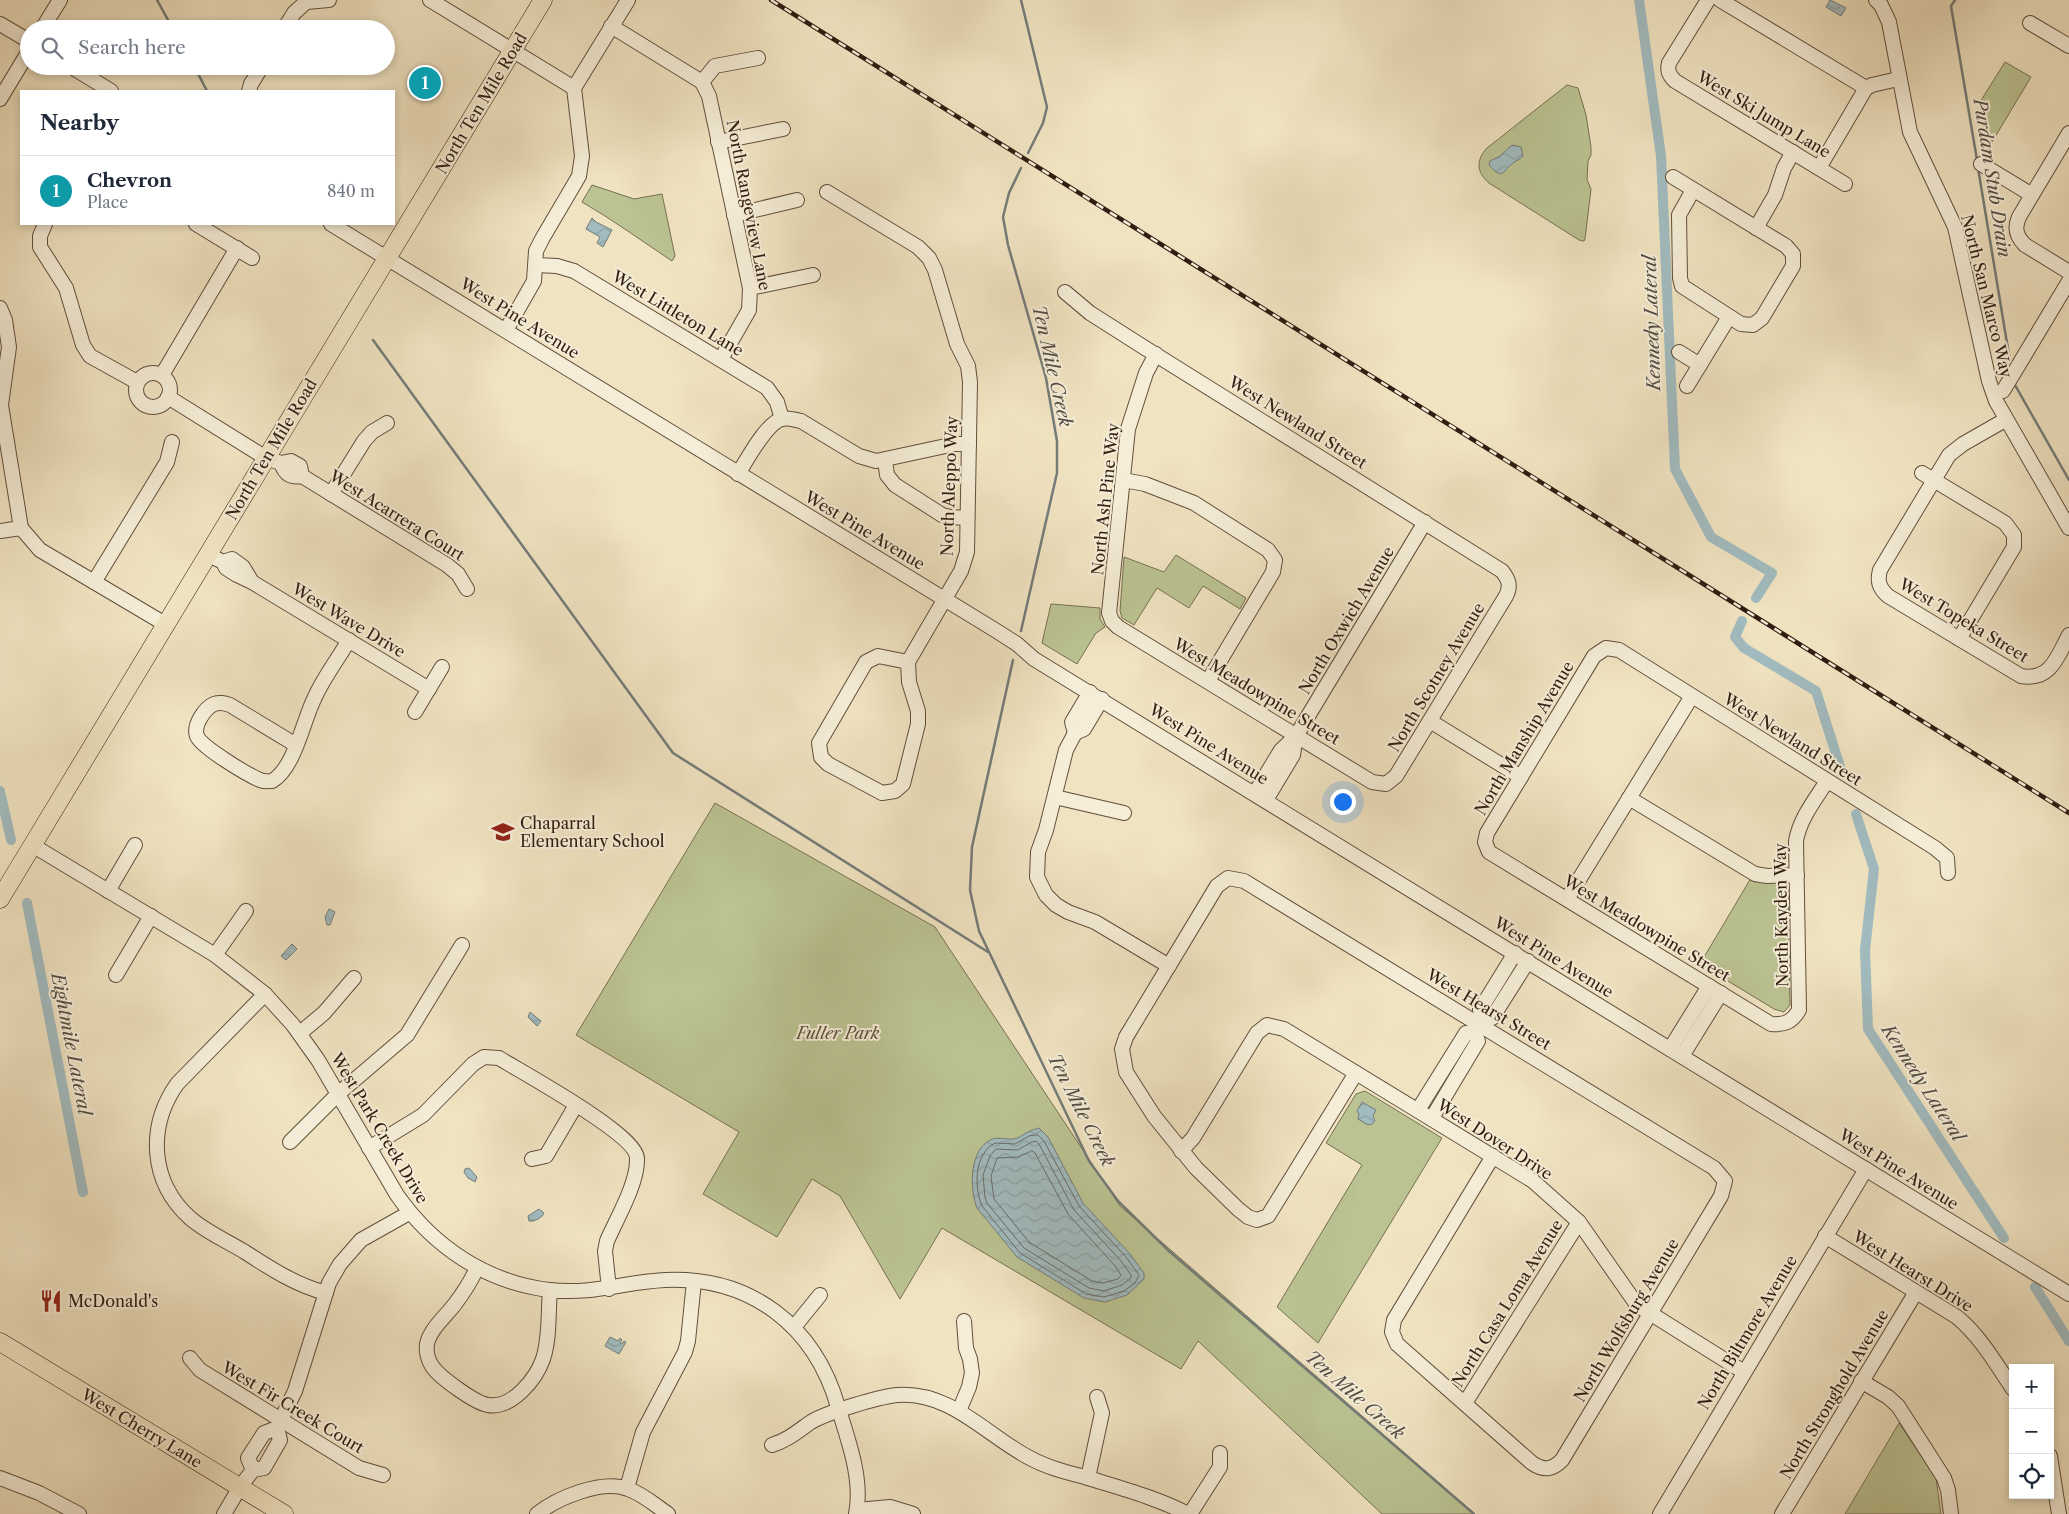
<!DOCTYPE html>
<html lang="en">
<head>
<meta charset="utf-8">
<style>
  :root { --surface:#fff; --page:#f6f6f7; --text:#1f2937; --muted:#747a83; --line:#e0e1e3; --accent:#111827 }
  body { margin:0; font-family:"Libre Caslon Text",serif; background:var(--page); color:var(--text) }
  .controls { position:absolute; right:15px; bottom:15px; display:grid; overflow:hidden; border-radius:0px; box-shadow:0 2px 8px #0003 }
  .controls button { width:45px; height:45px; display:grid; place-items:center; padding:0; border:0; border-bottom:1px solid var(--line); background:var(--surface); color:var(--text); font:25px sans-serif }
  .you { position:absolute; left:1342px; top:801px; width:18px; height:18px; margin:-12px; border:4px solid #fff; border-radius:50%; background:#1a73e8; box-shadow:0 0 0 8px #1a73e833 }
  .badge { display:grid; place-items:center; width:32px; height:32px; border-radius:50%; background:var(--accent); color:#fff; font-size:16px; font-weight:700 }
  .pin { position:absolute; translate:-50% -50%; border:2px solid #fff; box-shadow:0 1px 5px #0006 }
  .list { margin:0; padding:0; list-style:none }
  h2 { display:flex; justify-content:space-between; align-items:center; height:65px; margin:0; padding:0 20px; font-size:21px }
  h2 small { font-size:16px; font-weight:400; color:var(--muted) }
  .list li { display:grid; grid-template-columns:32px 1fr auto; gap:15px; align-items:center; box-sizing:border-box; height:70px; padding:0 20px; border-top:1px solid var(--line) }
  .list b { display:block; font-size:19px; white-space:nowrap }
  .list p { margin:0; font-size:16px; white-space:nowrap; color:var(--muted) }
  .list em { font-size:16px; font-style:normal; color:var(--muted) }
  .icon { flex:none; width:28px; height:28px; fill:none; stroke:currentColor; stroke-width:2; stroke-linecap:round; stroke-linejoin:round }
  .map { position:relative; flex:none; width:2069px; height:1514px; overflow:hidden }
  .search { position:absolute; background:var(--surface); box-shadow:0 2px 8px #0003; left:20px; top:20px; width:375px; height:55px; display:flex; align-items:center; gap:12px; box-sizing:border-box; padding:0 18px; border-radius:28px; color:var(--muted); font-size:19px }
  .panel { position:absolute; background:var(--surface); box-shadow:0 2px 8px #0003; left:20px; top:90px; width:375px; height:135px; border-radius:0px }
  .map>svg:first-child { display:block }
  .green { fill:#bbc392; stroke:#767052 }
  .water { fill:url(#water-waves); stroke:#747c79 }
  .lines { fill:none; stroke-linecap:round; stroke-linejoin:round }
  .shore { stroke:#696c68; stroke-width:1 }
  .stream { stroke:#747c79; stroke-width:2.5 }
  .canal { stroke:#a1bbbf; stroke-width:10 }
  .minor-casing { stroke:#614e3d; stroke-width:16 }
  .major-casing { stroke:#311d11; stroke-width:19 }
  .minor { stroke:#f5edd7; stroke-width:14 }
  .major { stroke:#f0e3c1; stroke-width:18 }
  .rail-casing { stroke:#311d11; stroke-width:4.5 }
  .rail { stroke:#f5edd7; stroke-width:2.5; stroke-dasharray:8; stroke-linecap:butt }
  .labels { text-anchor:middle; stroke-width:4; stroke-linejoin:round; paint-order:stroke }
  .street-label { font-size:16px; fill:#311d11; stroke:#f5edd7 }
  .poi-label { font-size:16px; fill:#311d11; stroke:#f5edd7; text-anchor:start }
  .park-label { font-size:16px; font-style:italic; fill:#5a4f38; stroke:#f5edd7 }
  .water-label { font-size:18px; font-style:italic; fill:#534c45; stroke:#f5edd7 }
</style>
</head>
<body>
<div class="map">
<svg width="2069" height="1514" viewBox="0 0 2069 1514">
  <defs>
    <pattern id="water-waves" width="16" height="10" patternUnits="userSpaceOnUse" patternTransform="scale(1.25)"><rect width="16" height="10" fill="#a1bbbf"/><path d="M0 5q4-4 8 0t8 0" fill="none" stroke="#8ba0a3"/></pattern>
  </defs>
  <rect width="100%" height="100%" fill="#f0e3c1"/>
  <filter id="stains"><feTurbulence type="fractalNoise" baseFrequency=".004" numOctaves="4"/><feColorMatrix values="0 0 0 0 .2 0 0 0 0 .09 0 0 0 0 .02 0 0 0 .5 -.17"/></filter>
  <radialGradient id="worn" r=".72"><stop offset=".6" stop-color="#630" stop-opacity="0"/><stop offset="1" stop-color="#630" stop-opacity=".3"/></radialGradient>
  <g class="green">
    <polygon points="2005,62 2031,77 1992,142 1985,138 1980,102"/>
    <path d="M 1567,85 L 1578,88 L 1586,115 L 1591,147 L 1591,155 L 1588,161 L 1587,180 L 1591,189 L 1585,239 L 1584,241 L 1579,240 L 1489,183 C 1476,172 1476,160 1487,148 Z"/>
    <path d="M 592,185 L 634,199 L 662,194 L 675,256 L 672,261 C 642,241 613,220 582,202 Z"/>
    <polygon points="1176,555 1246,598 1240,609 1203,586 1189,608 1157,588 1134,625 1122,618 1120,611 1124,557 1164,572"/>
    <polygon points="1051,604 1100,608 1100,619 1105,627 1096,633 1077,664 1042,643"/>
    <polygon points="715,803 935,927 1120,1206 1475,1514 1382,1514 1198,1341 1181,1369 942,1228 900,1299 840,1196 812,1179 777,1237 703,1194 739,1132 576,1035"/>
    <polygon points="1751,878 1783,881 1788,889 1790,1005 1784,1012 1774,1009 1700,964"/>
    <polygon points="1365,1091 1442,1138 1318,1343 1277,1307 1362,1165 1326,1143 1356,1094"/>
    <polygon points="1899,1423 1936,1478 1941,1514 1845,1514"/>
  </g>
  <g class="water">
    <polygon points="1830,0 1846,8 1841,16 1826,7"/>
    <path d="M 1512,145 L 1521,147 L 1523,156 C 1520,160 1517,160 1513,163 C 1501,173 1503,180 1489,165 L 1490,161 L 1500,156 Z"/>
    <polygon points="592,218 596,222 612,230 603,247 597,243 600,237 586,229"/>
    <polygon points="329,909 335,912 330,925 327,925 325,917"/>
    <polygon points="292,944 297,949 286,960 281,956"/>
    <polygon points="530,1012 541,1021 537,1026 528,1017"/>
    <polygon points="1362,1102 1376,1110 1373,1116 1375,1121 1372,1124 1368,1125 1358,1119 1359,1114 1357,1111"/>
    <path d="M 1039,1128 L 1048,1137 L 1083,1203 L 1130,1254 L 1144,1273 L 1144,1279 L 1127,1295 L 1105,1302 L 1084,1298 L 1017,1257 L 977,1208 C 970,1190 969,1155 987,1142 C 996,1135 1004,1140 1014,1139 C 1020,1138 1023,1134 1028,1132 C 1031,1130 1036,1129 1039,1128 Z"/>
    <polygon points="469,1168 477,1177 475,1182 468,1178 464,1172 465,1169"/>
    <path d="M 539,1209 L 544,1213 C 542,1218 534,1222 529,1221 L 528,1216 Z"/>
    <polygon points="610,1337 618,1341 620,1338 622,1340 620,1343 622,1344 624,1341 626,1342 619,1354 605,1346"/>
  </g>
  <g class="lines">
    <g class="shore">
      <path d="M 1038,1135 L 1044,1141 L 1079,1206 L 1126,1257 L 1139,1275 L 1135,1283 L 1124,1291 L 1104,1297 L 1086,1294 L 1020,1253 L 982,1206 C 974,1187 974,1154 995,1143 L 1015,1144 L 1029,1136 Z"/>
      <polygon points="1032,1142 1036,1141 1039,1144 1074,1210 1121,1261 1131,1275 1131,1278 1122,1285 1104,1291 1089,1288 1024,1248 987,1203 985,1197 983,1175 990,1156 996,1149 1017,1150"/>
      <polygon points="1032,1151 1035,1153 1068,1214 1115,1266 1121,1275 1118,1279 1103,1283 1092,1281 1029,1242 994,1199 991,1176 997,1158 1018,1157"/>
    </g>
    <g class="stream">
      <polyline points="157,0 173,29"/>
      <polyline points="1021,0 1047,107 1043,123 1028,153"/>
      <polyline points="1955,0 1951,6 1977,160"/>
      <polyline points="194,66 207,91"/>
      <polyline points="1021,168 1009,193 1003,217 1008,245 1046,378 1057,441 1057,473 1021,631"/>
      <polyline points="1978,168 2010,361"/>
      <polyline points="373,340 673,753 988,952"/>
      <polyline points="2015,385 2069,480"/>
      <polyline points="1013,660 972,847 970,890 979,931 1089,1161 1118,1201 1169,1251 1474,1514"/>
    </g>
    <g class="canal">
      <polyline points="1639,0 1661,156 1675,469 1711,537 1772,573 1756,598"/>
      <polyline points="1742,621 1735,637 1744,648 1816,691 1842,773"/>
      <polyline points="0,791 11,840"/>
      <polyline points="1856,814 1874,869 1865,950 1868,1029 2004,1238"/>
      <polyline points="27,903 83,1192"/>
      <polyline points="2035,1287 2069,1341"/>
    </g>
    <defs>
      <g id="minor">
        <polyline points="430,0 574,88"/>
        <path d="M 1708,0 L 1669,63 C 1667,71 1669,75 1675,81 L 1845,184"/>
        <polyline points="1720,0 1866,88"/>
        <polyline points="1876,0 1881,5 1889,22 1910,132 1955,227 1989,381 1996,401 2069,528"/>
        <polyline points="306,2 329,0"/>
        <polyline points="2030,23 2069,46"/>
        <polyline points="0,24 29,41"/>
        <polyline points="611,26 702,82"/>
        <polyline points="42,29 60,0"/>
        <polyline points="284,29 294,13 306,2"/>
        <polyline points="70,66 111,91"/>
        <polyline points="702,82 709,96 750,288 749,310 721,359"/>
        <polyline points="702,82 715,66 758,58"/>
        <polyline points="249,91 251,84 262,66"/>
        <polyline points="0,99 29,51"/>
        <path d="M 2069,133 L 2019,217 C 2014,228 2016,236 2025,245 L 2069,272"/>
        <polyline points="718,142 783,129"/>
        <polyline points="1981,164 2032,195"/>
        <polyline points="1819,168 1866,88 1872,85 1898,79"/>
        <polyline points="1673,177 1786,246 1793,254 1793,266 1762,318 1753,325 1741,324 1682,286 1680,278 1679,215 1693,190"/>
        <polyline points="827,192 918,247 929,258 935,270 957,344 968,366 970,382 967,552 961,571 908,662 909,682 918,711 918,724 903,784 895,791 882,793 828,764 821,757 819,743 866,662 878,656 908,662"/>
        <polyline points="734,215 797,200"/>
        <polyline points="45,224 40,236 40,247 66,288 83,345 90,356 137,382"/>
        <polyline points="196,224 252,258"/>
        <polyline points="331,224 995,630 1017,644 1034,659 2069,1294"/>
        <polyline points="1756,228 1775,195 1784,168 1793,152"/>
        <polyline points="536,265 557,266 574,271 767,388 777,402 782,419"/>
        <polyline points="750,288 813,275"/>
        <path d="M 1065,292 L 1090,313 L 1145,348 L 1502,571 C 1509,580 1511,586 1506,596 L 1396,776 L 1386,784 L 1372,782 L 1118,627 L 1112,621 L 1109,613 L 1128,429 L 1146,373 L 1156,354"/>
        <polyline points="0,308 5,320 9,347 1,405 21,528"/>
        <polyline points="506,330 534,281 536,251 542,239 579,176 582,156 574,88 628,0"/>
        <polyline points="1679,352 1700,365"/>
        <circle cx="153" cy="390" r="17"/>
        <polyline points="162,375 237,248"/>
        <polyline points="1687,386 1729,317"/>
        <polyline points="2003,391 2069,281"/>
        <polyline points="168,397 266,458 281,463"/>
        <path d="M 2005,420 L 1963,444 L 1949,455 L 1880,570 C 1877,581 1879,588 1888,596 L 2021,676 C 2051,681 2057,657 2069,635"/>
        <polyline points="885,460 887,475 895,485 942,515 951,517 967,518"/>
        <path d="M 291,461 L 300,466 L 302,476 C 290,478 285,474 281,463 Z"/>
        <polyline points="1922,473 2005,523 2014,535 2014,547 1959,639"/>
        <path d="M 738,474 C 747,460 766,423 782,419 C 788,417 795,420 801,421 L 859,456 L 876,461 L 955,444 L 969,444"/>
        <polyline points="302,476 447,565 458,574 467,589"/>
        <polyline points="1123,480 1145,484 1194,503 1268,550 1275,560 1273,572 1208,681"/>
        <polyline points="331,494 364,441 372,432 387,423"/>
        <polyline points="0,531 21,528 40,550 165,624"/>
        <polyline points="207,554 223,562 226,568 237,575 252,582 243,567 232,559 223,562"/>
        <polyline points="94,582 167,462 172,442"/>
        <polyline points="252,582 429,689"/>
        <polyline points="1090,692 1072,722 1075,733 1084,729 1102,699"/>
        <polyline points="415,712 442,667"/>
        <polyline points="1430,721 1521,777"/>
        <polyline points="1075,733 1066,750 1046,830 1038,852 1037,877 1046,895 1056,905 1068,912 1095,922 1169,966"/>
        <path d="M 296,745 L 230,705 C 224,703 220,702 214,704 C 205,708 193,725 197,736 C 201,747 248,775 260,780 C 264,782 268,781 272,781 C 295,768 303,720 315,697 C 324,677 338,659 349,640"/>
        <path d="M 1827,781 C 1815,800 1800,818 1796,841 L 1799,1010 C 1792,1022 1785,1025 1771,1024 L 1489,852 L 1485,842 L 1487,833 L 1594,656 L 1606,648 L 1619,650 L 1935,848 L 1947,858 L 1948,873"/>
        <polyline points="1255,793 1281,750 1296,736 1425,522"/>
        <polyline points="1055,797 1124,813"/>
        <polyline points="1629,798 1755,874 1767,876 1797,875"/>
        <polyline points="1266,800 1293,755 1296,736"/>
        <path d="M 32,845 L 215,955 L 265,994 L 293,1025 L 318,1060 L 397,1195 C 433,1246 485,1282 549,1290 C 592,1295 624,1282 665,1280 C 751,1276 815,1326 838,1407 C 848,1440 863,1479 856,1514"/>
        <polyline points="108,891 135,845"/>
        <polyline points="1567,899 1692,696"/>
        <polyline points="215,955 246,911"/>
        <polyline points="116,975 151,916"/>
        <path d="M 265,994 L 177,1084 C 147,1127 150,1182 190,1218 C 206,1232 227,1241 245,1252 C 271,1269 296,1285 326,1293"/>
        <polyline points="1484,1017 1492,1018 1528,961"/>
        <polyline points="1484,1017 1480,1010 1515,953"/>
        <polyline points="300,1033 324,1013 354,978"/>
        <polyline points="1670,1049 1709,986"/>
        <polyline points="1682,1056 1721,993"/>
        <path d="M 1356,1073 L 1268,1216 L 1257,1220 L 1248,1217 L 1238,1209 L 1196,1168 L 1154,1116 L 1126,1072 L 1122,1049 L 1126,1037 L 1217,886 L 1228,878 L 1244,881 L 1714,1168 L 1725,1181 L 1721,1196 L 1562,1460 C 1552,1470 1544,1471 1532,1463 L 1397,1344 L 1392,1332 L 1394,1320 L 1493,1156"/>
        <polyline points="1418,1110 1466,1033 1475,1033"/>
        <polyline points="1432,1118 1478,1041 1475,1033"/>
        <polyline points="290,1142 338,1094 407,1035 462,945"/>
        <path d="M 369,1148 L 423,1115 L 473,1064 L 484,1057 L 499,1058 C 523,1073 636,1134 637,1158 C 638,1183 617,1218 607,1241 L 605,1251 L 609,1289"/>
        <polyline points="1181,1151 1193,1138 1257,1033 1267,1025 1284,1029 1533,1181 1579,1222 1637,1305 1744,1372"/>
        <polyline points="532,1159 546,1156 576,1105"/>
        <path d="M 1825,1236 L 1957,1317 C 1981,1337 1996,1364 2013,1389"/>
        <path d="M 477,1268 C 471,1281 464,1292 455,1304 C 446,1316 430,1329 427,1344 C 426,1351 428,1360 432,1366 C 439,1377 475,1403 488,1405 C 512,1409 536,1379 543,1359 C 550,1338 548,1312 550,1290"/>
        <polyline points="794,1327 820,1295"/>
        <polyline points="190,1358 200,1370 359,1468 383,1475"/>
        <polyline points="1861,1381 1888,1397 1898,1406 1944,1478 1948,1490 1951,1514"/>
        <polyline points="1465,1403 1579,1222"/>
        <polyline points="959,1411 969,1387 972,1373 970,1359 966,1348 964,1321"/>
        <polyline points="277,1428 295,1391 329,1283 340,1264 361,1240 409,1213"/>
        <path d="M 772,1445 C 788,1440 798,1431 811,1422 C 828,1412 878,1397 897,1395 C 950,1391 985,1434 1028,1457 C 1046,1467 1065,1472 1085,1477 C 1120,1488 1155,1497 1188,1514"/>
        <polyline points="2050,1456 2059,1514"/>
        <polyline points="0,1478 39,1493 79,1514"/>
        <polyline points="1088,1478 1102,1413 1097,1397"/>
        <polyline points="627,1488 643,1432 685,1352 688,1341 694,1281"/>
        <polyline points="857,1510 890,1507 913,1514"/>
        <polyline points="224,1514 240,1487 253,1470 264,1468 280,1440 277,1428 264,1433 248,1458 253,1470"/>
        <path d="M 537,1514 C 557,1498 602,1479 628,1489 C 643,1494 655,1505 668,1514"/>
        <polyline points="1190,1514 1220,1467 1220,1453"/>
        <polyline points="1660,1514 1866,1169"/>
        <polyline points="1782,1514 1916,1292"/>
      </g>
      <g id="major">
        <polyline points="0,899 543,0"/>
        <polyline points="0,1342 284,1514"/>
      </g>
    </defs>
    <use href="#minor" class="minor-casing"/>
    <use href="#major" class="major-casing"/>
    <use href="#minor" class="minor"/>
    <use href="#major" class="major"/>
    <defs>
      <polyline id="rail" points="771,0 2069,813"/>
    </defs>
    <use href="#rail" class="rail-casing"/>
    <use href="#rail" class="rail"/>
  </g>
  <defs>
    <symbol id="school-bare" viewBox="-9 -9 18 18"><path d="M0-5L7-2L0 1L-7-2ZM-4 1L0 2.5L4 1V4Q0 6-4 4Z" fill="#8f2418" stroke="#f5edd7" stroke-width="2.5" paint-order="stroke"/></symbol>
    <symbol id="restaurant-bare" viewBox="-9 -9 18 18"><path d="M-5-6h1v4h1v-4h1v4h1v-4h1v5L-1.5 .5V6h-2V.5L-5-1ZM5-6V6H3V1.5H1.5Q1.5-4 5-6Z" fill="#8f2418" stroke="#f5edd7" stroke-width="2.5" paint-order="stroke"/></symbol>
  </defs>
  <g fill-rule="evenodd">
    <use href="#school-bare" x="487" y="816" width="32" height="32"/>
    <use href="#restaurant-bare" x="35" y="1285" width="32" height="32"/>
  </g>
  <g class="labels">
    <g class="street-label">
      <text transform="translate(481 103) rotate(-59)" y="6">North Ten Mile Road</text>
      <text transform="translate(1764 114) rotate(31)" y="6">West Ski Jump Lane</text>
      <text transform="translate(749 205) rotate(79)" y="6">North Rangeview Lane</text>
      <text transform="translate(1987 296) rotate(76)" y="6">North San Marco Way</text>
      <text transform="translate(678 313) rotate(31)" y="6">West Littleton Lane</text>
      <text transform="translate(520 318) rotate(32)" y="6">West Pine Avenue</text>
      <text transform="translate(1298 422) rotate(32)" y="6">West Newland Street</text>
      <text transform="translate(271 449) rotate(-59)" y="6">North Ten Mile Road</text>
      <text transform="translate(949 486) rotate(-88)" y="6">North Aleppo Way</text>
      <text transform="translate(1105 499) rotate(-84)" y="6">North Ash Pine Way</text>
      <text transform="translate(397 515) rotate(32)" y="6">West Acarrera Court</text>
      <text transform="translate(865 530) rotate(31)" y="6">West Pine Avenue</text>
      <text transform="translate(349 620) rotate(31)" y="6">West Wave Drive</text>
      <text transform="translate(1346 620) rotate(-59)" y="6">North Oxwich Avenue</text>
      <text transform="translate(1964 620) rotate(31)" y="6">West Topeka Street</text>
      <text transform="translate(1436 677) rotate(-59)" y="6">North Scotney Avenue</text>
      <text transform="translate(1257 691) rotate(31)" y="6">West Meadowpine Street</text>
      <text transform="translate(1524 738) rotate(-59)" y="6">North Manship Avenue</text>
      <text transform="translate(1793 739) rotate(32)" y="6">West Newland Street</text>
      <text transform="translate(1209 744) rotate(32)" y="6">West Pine Avenue</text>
      <text transform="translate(1781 915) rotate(-91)" y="6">North Kayden Way</text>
      <text transform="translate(1647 928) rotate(31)" y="6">West Meadowpine Street</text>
      <text transform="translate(1554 957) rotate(32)" y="6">West Pine Avenue</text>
      <text transform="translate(1489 1009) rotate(31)" y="6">West Hearst Street</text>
      <text transform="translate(380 1128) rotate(59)" y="6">West Park Creek Drive</text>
      <text transform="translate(1495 1139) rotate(33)" y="6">West Dover Drive</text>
      <text transform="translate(1899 1169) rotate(32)" y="6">West Pine Avenue</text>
      <text transform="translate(1913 1271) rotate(32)" y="6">West Hearst Drive</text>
      <text transform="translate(1507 1303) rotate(-58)" y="6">North Casa Loma Avenue</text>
      <text transform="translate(1626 1320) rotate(-59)" y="6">North Wolfsburg Avenue</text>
      <text transform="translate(1747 1332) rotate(-59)" y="6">North Biltmore Avenue</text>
      <text transform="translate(1834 1394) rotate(-59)" y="6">North Stronghold Avenue</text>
      <text transform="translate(293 1407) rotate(31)" y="6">West Fir Creek Court</text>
      <text transform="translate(142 1428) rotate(31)" y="6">West Cherry Lane</text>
    </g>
    <g class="poi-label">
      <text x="520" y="829">Chaparral<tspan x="520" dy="18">Elementary School</tspan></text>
      <text x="68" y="1307">McDonald's</text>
    </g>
    <g class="park-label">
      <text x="838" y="1039">Fuller Park</text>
    </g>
    <g class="water-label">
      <text transform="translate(1992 178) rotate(81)" y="6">Purdam Stub Drain</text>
      <text transform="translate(1652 323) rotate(-92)" y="6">Kennedy Lateral</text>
      <text transform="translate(1052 366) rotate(77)" y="6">Ten Mile Creek</text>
      <text transform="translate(71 1044) rotate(79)" y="6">Eightmile Lateral</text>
      <text transform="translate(1923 1083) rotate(57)" y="6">Kennedy Lateral</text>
      <text transform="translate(1081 1110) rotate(63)" y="6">Ten Mile Creek</text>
      <text transform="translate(1355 1395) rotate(41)" y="6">Ten Mile Creek</text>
    </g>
  </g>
  <rect width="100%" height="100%" filter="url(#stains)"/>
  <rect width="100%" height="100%" fill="url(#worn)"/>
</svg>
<div class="controls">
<button>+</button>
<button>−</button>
<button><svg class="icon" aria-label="locate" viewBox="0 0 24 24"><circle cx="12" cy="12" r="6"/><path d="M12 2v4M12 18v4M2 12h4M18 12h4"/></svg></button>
</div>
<div class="you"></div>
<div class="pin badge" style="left:425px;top:83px;background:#0f9aa8">1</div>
<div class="search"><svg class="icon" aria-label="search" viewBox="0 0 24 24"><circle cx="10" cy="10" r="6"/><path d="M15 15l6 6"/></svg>Search here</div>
<section class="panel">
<h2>Nearby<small></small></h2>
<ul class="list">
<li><span class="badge" style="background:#0f9aa8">1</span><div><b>Chevron</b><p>Place</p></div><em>840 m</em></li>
</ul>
</section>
</div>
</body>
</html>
